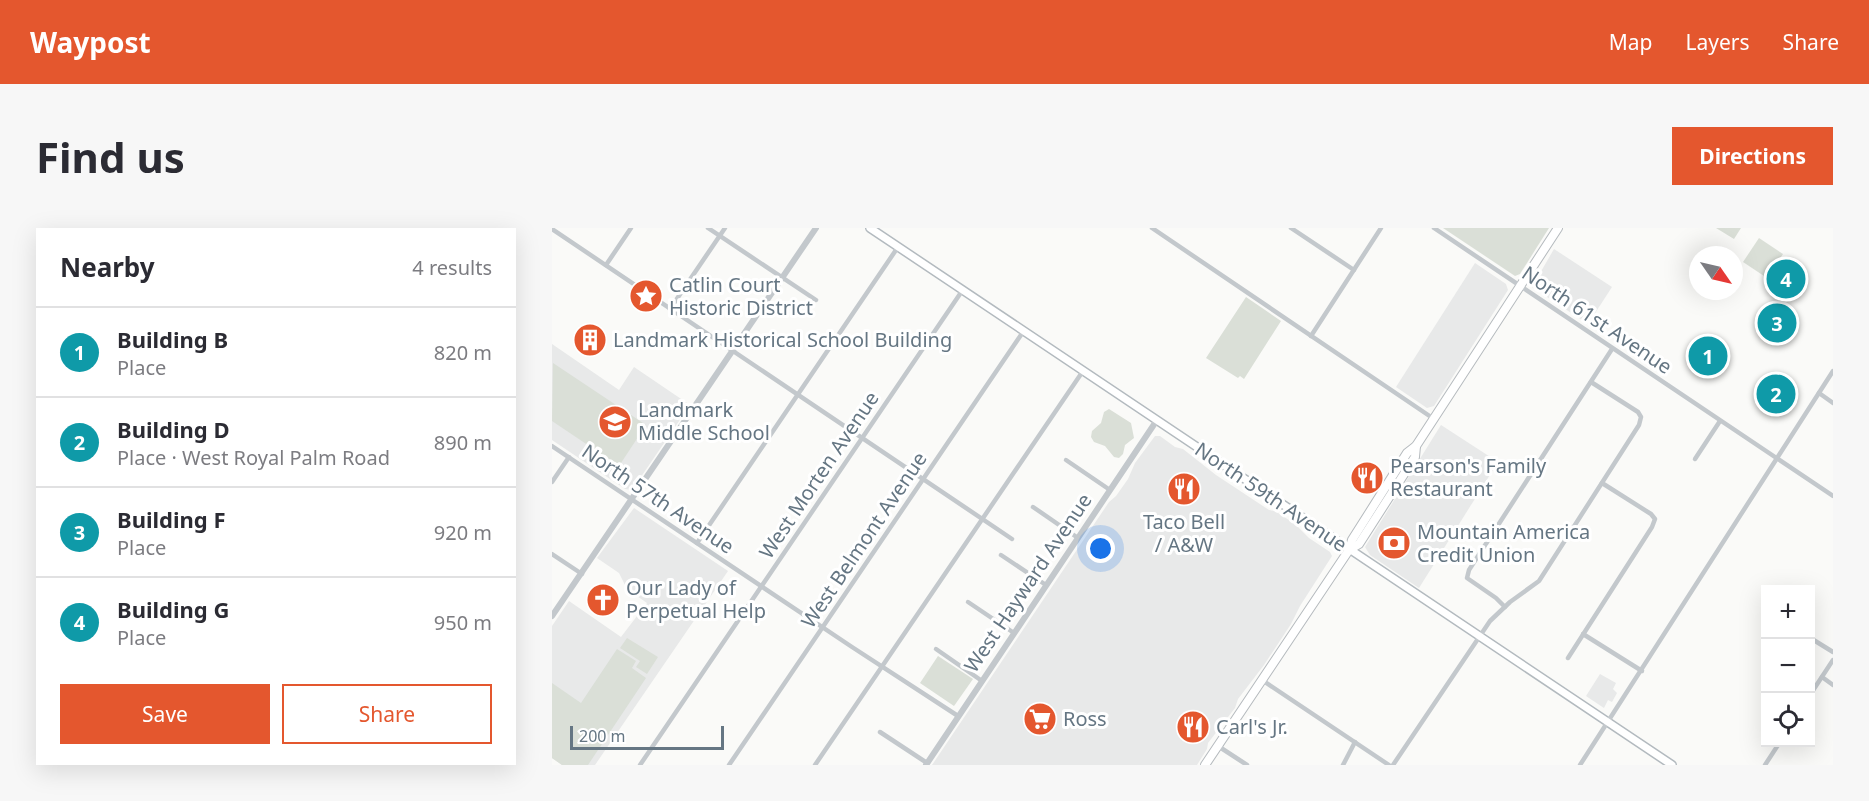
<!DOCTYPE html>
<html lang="en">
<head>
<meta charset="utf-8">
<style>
  :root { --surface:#fff; --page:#f7f7f7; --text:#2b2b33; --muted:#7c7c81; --line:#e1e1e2; --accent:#e4572e }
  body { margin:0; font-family:"Noto Sans",sans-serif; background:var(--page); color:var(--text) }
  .controls { position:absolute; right:18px; bottom:18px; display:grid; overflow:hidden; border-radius:0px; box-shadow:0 6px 24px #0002 }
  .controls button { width:54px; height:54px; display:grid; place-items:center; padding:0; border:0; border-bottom:2px solid var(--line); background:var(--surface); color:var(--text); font:30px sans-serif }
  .compass { position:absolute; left:1137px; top:18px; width:54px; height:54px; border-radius:50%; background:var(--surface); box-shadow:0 6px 24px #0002; rotate:124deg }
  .scale { position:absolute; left:18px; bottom:15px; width:154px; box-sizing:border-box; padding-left:6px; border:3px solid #657683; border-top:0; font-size:16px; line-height:21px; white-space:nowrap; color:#657683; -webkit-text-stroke:4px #fff; paint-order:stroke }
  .you { position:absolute; left:549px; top:321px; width:21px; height:21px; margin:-15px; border:4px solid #fff; border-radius:50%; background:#1a73e8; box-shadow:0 0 0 9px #1a73e833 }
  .badge { display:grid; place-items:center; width:39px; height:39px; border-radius:50%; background:var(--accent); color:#fff; font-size:20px; font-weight:700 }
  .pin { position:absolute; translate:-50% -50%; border:3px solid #fff; box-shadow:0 2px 6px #0006 }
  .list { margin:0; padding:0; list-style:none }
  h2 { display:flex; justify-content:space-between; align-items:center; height:78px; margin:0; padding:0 24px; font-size:26px }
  h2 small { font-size:20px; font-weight:400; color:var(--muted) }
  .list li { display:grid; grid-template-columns:39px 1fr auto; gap:18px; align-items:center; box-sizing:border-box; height:90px; padding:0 24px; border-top:2px solid var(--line) }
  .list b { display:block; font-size:22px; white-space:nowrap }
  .list p { margin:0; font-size:20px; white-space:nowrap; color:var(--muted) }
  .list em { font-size:20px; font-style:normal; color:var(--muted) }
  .actions { display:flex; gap:12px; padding:18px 24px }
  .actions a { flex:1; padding:14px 0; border:2px solid var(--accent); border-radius:0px; text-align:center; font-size:21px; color:var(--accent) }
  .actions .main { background:var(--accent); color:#fff }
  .icon { flex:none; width:33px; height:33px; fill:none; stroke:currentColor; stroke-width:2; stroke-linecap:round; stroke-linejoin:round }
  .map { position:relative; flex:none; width:1281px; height:537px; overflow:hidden; border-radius:0px }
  header { display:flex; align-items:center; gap:36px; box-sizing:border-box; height:84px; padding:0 30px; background:var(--accent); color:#fff }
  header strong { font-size:28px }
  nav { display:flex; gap:33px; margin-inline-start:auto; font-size:21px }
  .intro { display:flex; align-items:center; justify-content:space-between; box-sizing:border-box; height:144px; padding:0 36px }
  h1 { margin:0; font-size:42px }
  .button { padding:15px 27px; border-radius:0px; background:var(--accent); color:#fff; font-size:21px; font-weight:700 }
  main { display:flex; gap:36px; padding:0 36px }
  aside { flex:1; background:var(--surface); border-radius:0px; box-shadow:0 6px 24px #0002 }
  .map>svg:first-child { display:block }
  .built { fill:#e8e9e9 }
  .green { fill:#dadfd7 }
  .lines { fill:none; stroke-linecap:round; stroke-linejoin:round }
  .secondary-casing { stroke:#b3babf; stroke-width:10 }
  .primary-casing { stroke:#b5babe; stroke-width:10 }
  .minor { stroke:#c3c8cc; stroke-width:4.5 }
  .tertiary { stroke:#c3c8cc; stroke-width:6 }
  .secondary { stroke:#fff; stroke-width:7 }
  .primary { stroke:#fff; stroke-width:8 }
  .labels { text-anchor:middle; stroke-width:6; stroke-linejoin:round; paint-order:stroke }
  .poi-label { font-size:20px; fill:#657683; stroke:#fff; text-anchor:start }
  .street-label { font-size:20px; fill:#657683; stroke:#fff }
</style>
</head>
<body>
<header>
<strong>Waypost</strong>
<nav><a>Map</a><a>Layers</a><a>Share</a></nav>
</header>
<div class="intro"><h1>Find us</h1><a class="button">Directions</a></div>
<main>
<aside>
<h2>Nearby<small>4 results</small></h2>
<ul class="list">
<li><span class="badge" style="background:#0f9aa8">1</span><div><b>Building B</b><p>Place</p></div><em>820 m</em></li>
<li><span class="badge" style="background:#0f9aa8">2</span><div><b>Building D</b><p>Place · West Royal Palm Road</p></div><em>890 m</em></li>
<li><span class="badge" style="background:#0f9aa8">3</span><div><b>Building F</b><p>Place</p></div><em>920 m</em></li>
<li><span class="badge" style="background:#0f9aa8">4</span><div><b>Building G</b><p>Place</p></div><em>950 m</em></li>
</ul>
<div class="actions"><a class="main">Save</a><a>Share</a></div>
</aside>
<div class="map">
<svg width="1281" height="537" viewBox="0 0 1281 537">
  <rect width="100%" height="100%" fill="#fafaf8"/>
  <g class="built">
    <polygon points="1002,21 1060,59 1036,96 980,59"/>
    <polygon points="923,35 954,56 956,62 882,178 875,180 844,159"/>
    <polygon points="0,116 67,162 82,139 138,177 80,262 73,261 0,212"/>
    <polygon points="889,197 946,234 867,360 818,327 813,319"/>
    <polygon points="603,208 608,208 623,219 631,221 664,247 717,282 723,283 743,296 757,310 778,324 780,328 748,378 739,396 712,437 686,471 683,480 656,515 655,521 645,537 380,537 557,274 564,268 576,251 583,235"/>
    <polygon points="82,280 176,343 43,537 10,537 0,530 0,398 17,373 69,409 95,375 75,361 67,345 45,330"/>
    <polygon points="1048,446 1064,455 1061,461 1065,465 1060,474 1056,472 1052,480 1034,468"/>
  </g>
  <g class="green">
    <polygon points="891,0 997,0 968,46 963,48"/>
    <polygon points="1164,0 1189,0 1182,11"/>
    <polygon points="1207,10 1231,26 1215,50 1191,34"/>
    <polygon points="694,69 729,93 692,151 688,148 686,150 654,130"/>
    <polygon points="1,135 94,197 67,238 0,193"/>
    <polygon points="557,181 579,195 582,210 573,217 571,226 567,230 562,229 553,218 542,214 539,209 540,203 549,195 552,184"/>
    <polygon points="75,410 106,429 95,446 84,439 88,433 68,420"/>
    <polygon points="65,421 84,433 80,440 94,450 36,537 10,537 0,530 0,455 29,475"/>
    <polygon points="386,428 421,451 402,478 368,455"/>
  </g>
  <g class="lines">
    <defs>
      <polyline id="secondary" points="318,0 1120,537"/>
      <g id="primary">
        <polyline points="797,322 807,316 863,229 864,218"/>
        <polyline points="653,537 797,322 800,312 855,225 864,218 1006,0"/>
      </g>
    </defs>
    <use href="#secondary" class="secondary-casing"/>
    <use href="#primary" class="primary-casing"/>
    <g class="minor">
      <polyline points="156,0 264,72"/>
      <polyline points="600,0 882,191"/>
      <polyline points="739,0 802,42"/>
      <polyline points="882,0 1281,268"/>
      <polyline points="0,1 460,311"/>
      <polyline points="54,37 79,0"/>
      <polyline points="118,81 173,0"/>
      <polyline points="759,108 829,0"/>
      <polyline points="1267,165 1281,175"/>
      <polyline points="0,218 300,419 406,488"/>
      <polyline points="1143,231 1168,193"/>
      <polyline points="514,232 558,262"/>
      <polyline points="0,254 17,229"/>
      <polyline points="481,279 526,310"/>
      <polyline points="145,315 346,19"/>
      <polyline points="0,326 30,346"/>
      <polyline points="449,327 494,357"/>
      <polyline points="416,374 462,405"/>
      <polyline points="953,379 944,370 915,350 917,342 1060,121"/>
      <polyline points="1031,406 1090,443"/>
      <polyline points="1260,411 1281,424"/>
      <polyline points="384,421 430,453"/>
      <polyline points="1016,430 1100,299 1103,291 1099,286 1050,255"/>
      <polyline points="1270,449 1281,457"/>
      <polyline points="710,452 837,537"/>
      <polyline points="1258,467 1281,432"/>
      <polyline points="328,504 375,535"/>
      <polyline points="666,518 695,537"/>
      <polyline points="88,537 410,63"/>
      <polyline points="177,537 471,104"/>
      <polyline points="263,537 531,143"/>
      <polyline points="791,537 803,514"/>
      <polyline points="841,537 938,393 958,374 987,353 1087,197 1089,189 1086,184 1039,154"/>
      <polyline points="1028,537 1281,143"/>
      <polyline points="1213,537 1228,514"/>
    </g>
    <g class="tertiary">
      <polyline points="0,388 264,0"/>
      <polyline points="374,537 605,192"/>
    </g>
    <use href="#secondary" class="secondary"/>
    <use href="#primary" class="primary"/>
  </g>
  <defs>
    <symbol id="sight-disc" viewBox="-11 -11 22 22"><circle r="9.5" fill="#e4572e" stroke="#fff"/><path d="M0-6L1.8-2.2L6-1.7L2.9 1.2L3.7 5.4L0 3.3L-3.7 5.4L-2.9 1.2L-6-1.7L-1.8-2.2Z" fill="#fff"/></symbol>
    <symbol id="building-disc" viewBox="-11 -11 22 22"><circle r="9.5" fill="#e4572e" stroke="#fff"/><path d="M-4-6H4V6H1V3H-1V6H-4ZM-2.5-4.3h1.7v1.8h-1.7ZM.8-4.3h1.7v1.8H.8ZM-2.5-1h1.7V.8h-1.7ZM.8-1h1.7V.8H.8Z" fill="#fff"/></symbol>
    <symbol id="school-disc" viewBox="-11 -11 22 22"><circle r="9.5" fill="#e4572e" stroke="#fff"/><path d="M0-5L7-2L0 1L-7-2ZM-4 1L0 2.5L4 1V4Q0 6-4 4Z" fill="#fff"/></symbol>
    <symbol id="restaurant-disc" viewBox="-11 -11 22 22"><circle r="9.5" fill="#e4572e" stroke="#fff"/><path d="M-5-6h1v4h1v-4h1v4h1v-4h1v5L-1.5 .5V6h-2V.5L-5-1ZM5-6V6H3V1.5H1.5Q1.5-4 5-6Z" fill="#fff"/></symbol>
    <symbol id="bank-disc" viewBox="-11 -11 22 22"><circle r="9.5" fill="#e4572e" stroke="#fff"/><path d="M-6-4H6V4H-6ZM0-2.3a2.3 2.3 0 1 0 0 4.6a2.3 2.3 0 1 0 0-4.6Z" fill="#fff"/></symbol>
    <symbol id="church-disc" viewBox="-11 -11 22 22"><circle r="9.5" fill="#e4572e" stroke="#fff"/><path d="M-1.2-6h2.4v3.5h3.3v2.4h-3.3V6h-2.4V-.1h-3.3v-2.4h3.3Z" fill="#fff"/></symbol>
    <symbol id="supermarket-disc" viewBox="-11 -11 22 22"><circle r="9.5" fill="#e4572e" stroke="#fff"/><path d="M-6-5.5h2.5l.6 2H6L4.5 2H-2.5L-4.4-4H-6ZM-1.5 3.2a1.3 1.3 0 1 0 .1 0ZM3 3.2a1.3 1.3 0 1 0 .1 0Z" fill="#fff"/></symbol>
  </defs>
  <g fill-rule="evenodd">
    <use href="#sight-disc" x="75" y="49" width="38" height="38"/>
    <use href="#building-disc" x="19" y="93" width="38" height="38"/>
    <use href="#school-disc" x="44" y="175" width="38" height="38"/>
    <use href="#restaurant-disc" x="796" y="231" width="38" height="38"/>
    <use href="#restaurant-disc" x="613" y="242" width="38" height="38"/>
    <use href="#bank-disc" x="823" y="296" width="38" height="38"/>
    <use href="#church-disc" x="32" y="353" width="38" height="38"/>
    <use href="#supermarket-disc" x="469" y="472" width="38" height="38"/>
    <use href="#restaurant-disc" x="622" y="480" width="38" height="38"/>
  </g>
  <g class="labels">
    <g class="poi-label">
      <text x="117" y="64">Catlin Court<tspan x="117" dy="23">Historic District</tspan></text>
      <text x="61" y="119">Landmark Historical School Building</text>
      <text x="86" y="189">Landmark<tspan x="86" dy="23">Middle School</tspan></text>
      <text x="838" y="245">Pearson's Family<tspan x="838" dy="23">Restaurant</tspan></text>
      <text x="632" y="301" text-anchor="middle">Taco Bell<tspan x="632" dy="23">/ A&amp;W</tspan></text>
      <text x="865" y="311">Mountain America<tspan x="865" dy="23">Credit Union</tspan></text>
      <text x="74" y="367">Our Lady of<tspan x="74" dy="23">Perpetual Help</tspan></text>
      <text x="511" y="498">Ross</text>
      <text x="664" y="506">Carl's Jr.</text>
    </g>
    <g class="street-label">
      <text transform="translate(1045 92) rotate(34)" y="7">North 61st Avenue</text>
      <text transform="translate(267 247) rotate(-56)" y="7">West Morten Avenue</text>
      <text transform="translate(719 269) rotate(34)" y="7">North 59th Avenue</text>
      <text transform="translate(106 271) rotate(34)" y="7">North 57th Avenue</text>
      <text transform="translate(312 312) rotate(-56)" y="7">West Belmont Avenue</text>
      <text transform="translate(476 355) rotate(-56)" y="7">West Hayward Avenue</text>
    </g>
  </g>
</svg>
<div class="controls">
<button>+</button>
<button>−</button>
<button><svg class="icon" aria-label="locate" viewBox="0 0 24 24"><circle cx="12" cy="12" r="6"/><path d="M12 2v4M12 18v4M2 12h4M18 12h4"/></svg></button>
</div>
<svg class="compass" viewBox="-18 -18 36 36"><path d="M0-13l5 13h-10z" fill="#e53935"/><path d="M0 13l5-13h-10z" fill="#7c7c81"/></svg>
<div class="scale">200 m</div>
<div class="you"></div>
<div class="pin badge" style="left:1156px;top:128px;background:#0f9aa8">1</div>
<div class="pin badge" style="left:1224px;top:166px;background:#0f9aa8">2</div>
<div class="pin badge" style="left:1225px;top:95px;background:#0f9aa8">3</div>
<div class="pin badge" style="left:1234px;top:51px;background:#0f9aa8">4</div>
</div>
</main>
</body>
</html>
